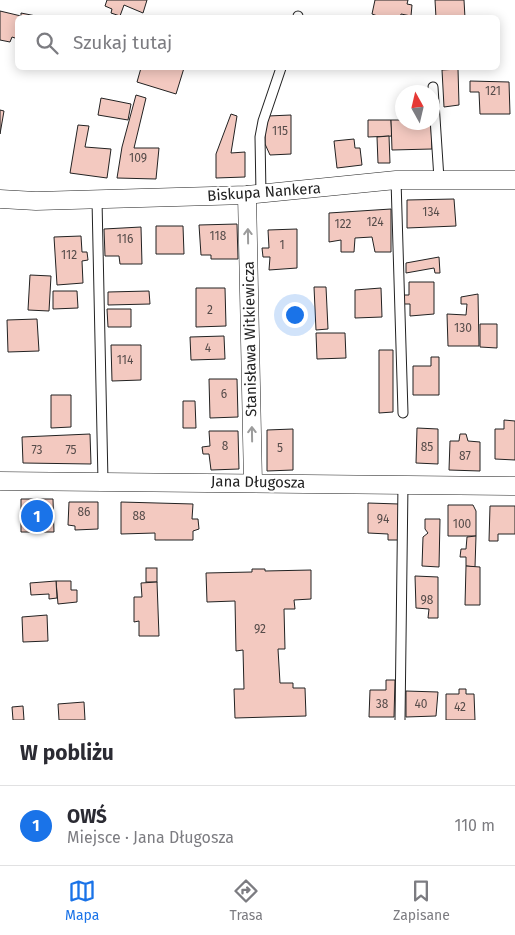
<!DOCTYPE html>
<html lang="pl">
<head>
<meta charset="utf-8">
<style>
  :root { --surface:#fff; --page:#f2f2f3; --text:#2b2b33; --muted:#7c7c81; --line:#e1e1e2; --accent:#1a73e8 }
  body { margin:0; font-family:"Fira Sans",sans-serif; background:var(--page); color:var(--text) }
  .compass { position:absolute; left:395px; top:85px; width:45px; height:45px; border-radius:50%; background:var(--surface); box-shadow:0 2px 12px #0003; rotate:352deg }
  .you { position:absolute; left:294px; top:314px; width:18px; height:18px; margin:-12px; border:4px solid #fff; border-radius:50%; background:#1a73e8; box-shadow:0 0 0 8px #1a73e833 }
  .badge { display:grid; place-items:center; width:32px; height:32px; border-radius:50%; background:var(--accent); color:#fff; font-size:16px; font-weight:700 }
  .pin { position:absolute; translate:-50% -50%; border:2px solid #fff; box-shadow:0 1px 5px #0006 }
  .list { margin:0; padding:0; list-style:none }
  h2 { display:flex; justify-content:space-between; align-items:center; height:65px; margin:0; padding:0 20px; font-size:21px }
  h2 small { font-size:16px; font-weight:400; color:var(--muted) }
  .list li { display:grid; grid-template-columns:32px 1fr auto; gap:15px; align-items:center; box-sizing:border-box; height:80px; padding:0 20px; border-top:1px solid var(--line) }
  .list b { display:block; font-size:19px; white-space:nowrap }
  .list p { margin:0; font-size:16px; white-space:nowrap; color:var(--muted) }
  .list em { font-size:16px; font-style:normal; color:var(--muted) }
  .icon { flex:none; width:28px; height:28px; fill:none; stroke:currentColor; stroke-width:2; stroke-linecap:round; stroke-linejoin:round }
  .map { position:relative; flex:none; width:515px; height:720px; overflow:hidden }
  .search { position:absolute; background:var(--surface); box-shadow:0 2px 12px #0003; left:15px; right:15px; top:15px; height:55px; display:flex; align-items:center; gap:12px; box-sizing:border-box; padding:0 18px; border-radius:8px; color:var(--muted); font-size:19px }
  .sheet { height:145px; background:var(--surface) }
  nav { display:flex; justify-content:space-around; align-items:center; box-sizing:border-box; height:70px; border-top:1px solid var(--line); background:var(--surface); font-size:14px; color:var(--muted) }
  nav a { display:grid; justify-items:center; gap:2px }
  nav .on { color:var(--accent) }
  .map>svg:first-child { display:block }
  .building { fill:#f3c9c0; stroke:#222 }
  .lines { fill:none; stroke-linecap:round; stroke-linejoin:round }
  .service-casing { stroke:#222; stroke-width:11 }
  .minor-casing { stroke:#222; stroke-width:19 }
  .service { stroke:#fff; stroke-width:9 }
  .minor { stroke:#fff; stroke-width:18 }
  .oneway { stroke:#9c9c9c }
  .labels { text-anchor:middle; stroke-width:4; stroke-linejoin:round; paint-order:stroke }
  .number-label { font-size:12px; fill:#564c4a }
  .street-label { font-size:15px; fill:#222; stroke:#fff }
</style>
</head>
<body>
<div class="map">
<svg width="515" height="720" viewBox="0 0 515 720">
  <rect width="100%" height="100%" fill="#fff"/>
  <g class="building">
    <polygon points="107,0 147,0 143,13 124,5 120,16 111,13 112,9 105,6"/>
    <polygon points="375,0 408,0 407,4 412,5 411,16 401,14 400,18 383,18 372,14"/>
    <polygon points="435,0 464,0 465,18 436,18"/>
    <polygon points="0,11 21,16 21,13 36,16 18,18 18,39 12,37 10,42 0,40"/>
    <polygon points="141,68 184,68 176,94 137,82"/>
    <polygon points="458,69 459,105 444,107 442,70"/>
    <polygon points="470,81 509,82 510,114 480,114 479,92 470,92"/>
    <polygon points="136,95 146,98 134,148 159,148 156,179 117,178 122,147"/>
    <polygon points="101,98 131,104 128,120 98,115"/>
    <polygon points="0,110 4,111 0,134"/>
    <polygon points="231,114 237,116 231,153 245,152 245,177 216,178 216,154"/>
    <polygon points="291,115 291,154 270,155 265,144 265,120 268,116"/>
    <polygon points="368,120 391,120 392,136 368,137"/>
    <polygon points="391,120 402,120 402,122 431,122 432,149 392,150"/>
    <polygon points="78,125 89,126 85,147 111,149 107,178 70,173"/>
    <polygon points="389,136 390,163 378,163 377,137"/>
    <polygon points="354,139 355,148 360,148 362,165 337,168 334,141"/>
    <polygon points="454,199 456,226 407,228 407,200"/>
    <polygon points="391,209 391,252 375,252 372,237 355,238 354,252 341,252 341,240 329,242 329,213"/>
    <polygon points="237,224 238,259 211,259 211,255 201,255 199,225"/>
    <polygon points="156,226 183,226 184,254 156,254"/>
    <polygon points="141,227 142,264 120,264 119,256 105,256 104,229"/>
    <polygon points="297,229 297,268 269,270 270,257 263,257 262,248 269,248 268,230"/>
    <polygon points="81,236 82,252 87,252 88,260 82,261 83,283 57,285 54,237"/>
    <polygon points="439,257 440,273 435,273 434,268 406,273 406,263"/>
    <polygon points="30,275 51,276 49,311 28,310"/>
    <polygon points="409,282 434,282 434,314 410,316 410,304 404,304 403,295 409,295"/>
    <polygon points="314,287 326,287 328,329 316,330"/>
    <polygon points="196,288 225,288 226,326 196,327"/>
    <polygon points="381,288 382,317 355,318 355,290"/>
    <polygon points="53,291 77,291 78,308 53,309"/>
    <polygon points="149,291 150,304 108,305 108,292"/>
    <polygon points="478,294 479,346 448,346 447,314 466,315 467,304 461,304 461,297"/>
    <polygon points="107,309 131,309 131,327 108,327"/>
    <polygon points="37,319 39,351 8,352 7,320"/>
    <polygon points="480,324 497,324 497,348 480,347"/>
    <polygon points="316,333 345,333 346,358 317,359"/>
    <polygon points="224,336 225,359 191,360 190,337"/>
    <polygon points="111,345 141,345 141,380 112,381"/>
    <polygon points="379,350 393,350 393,412 379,413"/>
    <polygon points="431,357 439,357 439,395 413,395 413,366 431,366"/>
    <polygon points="209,379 237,379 238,417 210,418"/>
    <polygon points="51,395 71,395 71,427 51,428"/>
    <polygon points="183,401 195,401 196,428 183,428"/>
    <polygon points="504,420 515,421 515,460 495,459 495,429 504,429"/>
    <polygon points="417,428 438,429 438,464 416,463"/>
    <polygon points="293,429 293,470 267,471 267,430"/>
    <polygon points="209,431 238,431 239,469 211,470 209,454 203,454 202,447 210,446"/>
    <polygon points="90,434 91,464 23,463 22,437"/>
    <polygon points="460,434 466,434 468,441 480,442 480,471 449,470 450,441 459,441"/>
    <polygon points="21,499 53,499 54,532 21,532"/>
    <polygon points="69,502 98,502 98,529 75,530 75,526 68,525"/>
    <polygon points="121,502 193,504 192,519 198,519 199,529 193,531 193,540 155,540 155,533 121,534"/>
    <polygon points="368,503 399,504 398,540 388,540 388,534 368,533"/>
    <polygon points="448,505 473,505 476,511 476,536 448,536"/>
    <polygon points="490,506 515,506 515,534 498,534 498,541 489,541"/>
    <polygon points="425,519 440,519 439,567 422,566 423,537 428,533 425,529"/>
    <polygon points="476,536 475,567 466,566 466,557 460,557 461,549 466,549 467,537"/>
    <polygon points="466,566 480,567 480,605 465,605"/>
    <rect x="146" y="568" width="11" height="14"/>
    <polygon points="252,569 265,569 265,571 311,570 311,599 294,600 295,609 284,609 285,649 278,649 280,683 293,683 293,688 305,688 306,716 235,718 234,689 244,689 243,650 236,651 235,601 207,602 206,573 252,572"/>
    <polygon points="415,576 438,577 438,618 428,618 429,609 416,608"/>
    <polygon points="56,581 71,581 71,590 77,590 77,602 58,604"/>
    <polygon points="56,581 57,598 49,599 49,594 31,595 30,583"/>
    <polygon points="157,582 159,636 139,636 139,621 134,622 134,597 142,597 141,583"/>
    <polygon points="47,615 48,641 23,642 22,617"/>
    <polygon points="386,680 395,680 394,717 369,717 370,690 386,690"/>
    <polygon points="459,689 466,689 466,694 474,694 475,720 446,720 446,694 459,694"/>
    <polygon points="406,691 438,692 436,716 406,717"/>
    <polygon points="84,702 85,720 59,720 58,704"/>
    <polygon points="23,706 24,720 13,720 12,707"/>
  </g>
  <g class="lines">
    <defs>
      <g id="service">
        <polyline points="298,18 298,16"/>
        <polyline points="433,87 439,179"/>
        <polyline points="396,180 403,413"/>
        <polyline points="261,194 260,137 263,121 281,68"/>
        <polyline points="97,200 103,481"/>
        <polyline points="400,720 403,484"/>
      </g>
      <g id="minor">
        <polyline points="247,195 253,483"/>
        <polyline points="0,199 36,201 247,195 396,180 515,180"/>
        <polyline points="0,481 515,486"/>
      </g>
    </defs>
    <use href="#service" class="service-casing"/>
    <use href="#minor" class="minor-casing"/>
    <use href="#service" class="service"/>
    <use href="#minor" class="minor"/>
  </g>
  <defs><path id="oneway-shaft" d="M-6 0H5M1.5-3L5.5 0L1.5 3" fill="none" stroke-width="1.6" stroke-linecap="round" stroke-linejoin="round" transform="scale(1.25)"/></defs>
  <g class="oneway">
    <use href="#oneway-shaft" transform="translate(248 236) rotate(-91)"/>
    <use href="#oneway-shaft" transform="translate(252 434) rotate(-91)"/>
  </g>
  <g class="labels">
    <g class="number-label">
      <text x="493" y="95">121</text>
      <text x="280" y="135">115</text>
      <text x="138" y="162">109</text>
      <text x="431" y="216">134</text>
      <text x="375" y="226">124</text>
      <text x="343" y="228">122</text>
      <text x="218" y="240">118</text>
      <text x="125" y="243">116</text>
      <text x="282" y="249">1</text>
      <text x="69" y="259">112</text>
      <text x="210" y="314">2</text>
      <text x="463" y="332">130</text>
      <text x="208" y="352">4</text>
      <text x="125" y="364">114</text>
      <text x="224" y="398">6</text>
      <text x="225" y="450">8</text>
      <text x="427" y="451">85</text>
      <text x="280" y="452">5</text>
      <text x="37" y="454">73</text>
      <text x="71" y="454">75</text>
      <text x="465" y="460">87</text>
      <text x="84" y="516">86</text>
      <text x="139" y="520">88</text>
      <text x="383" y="523">94</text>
      <text x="462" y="528">100</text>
      <text x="427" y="604">98</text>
      <text x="260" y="633">92</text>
      <text x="382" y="708">38</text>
      <text x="421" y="708">40</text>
      <text x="460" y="711">42</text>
    </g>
    <g class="street-label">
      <text transform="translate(264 192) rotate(-4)" y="5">Biskupa Nankera</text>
      <text transform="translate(250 339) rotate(-91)" y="5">Stanisława Witkiewicza</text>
      <text transform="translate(258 482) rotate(1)" y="5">Jana Długosza</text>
    </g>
  </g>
</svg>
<svg class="compass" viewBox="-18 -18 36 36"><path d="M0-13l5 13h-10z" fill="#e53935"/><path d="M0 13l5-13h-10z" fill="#7c7c81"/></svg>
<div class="you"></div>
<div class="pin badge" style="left:37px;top:516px">1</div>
<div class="search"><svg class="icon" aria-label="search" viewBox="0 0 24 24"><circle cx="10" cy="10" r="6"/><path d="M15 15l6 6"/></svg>Szukaj tutaj</div>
</div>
<section class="sheet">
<h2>W pobliżu<small></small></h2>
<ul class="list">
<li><span class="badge">1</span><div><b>OWŚ</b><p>Miejsce · Jana Długosza</p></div><em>110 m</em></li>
</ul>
</section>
<nav>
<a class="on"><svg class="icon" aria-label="map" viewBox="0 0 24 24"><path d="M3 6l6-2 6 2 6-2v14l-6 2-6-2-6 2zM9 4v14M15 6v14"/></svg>Mapa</a>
<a><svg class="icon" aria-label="directions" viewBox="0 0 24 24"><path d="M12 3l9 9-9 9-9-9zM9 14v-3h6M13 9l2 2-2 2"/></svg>Trasa</a>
<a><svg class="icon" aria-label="saved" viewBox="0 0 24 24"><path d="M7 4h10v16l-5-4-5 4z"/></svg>Zapisane</a>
</nav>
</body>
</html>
